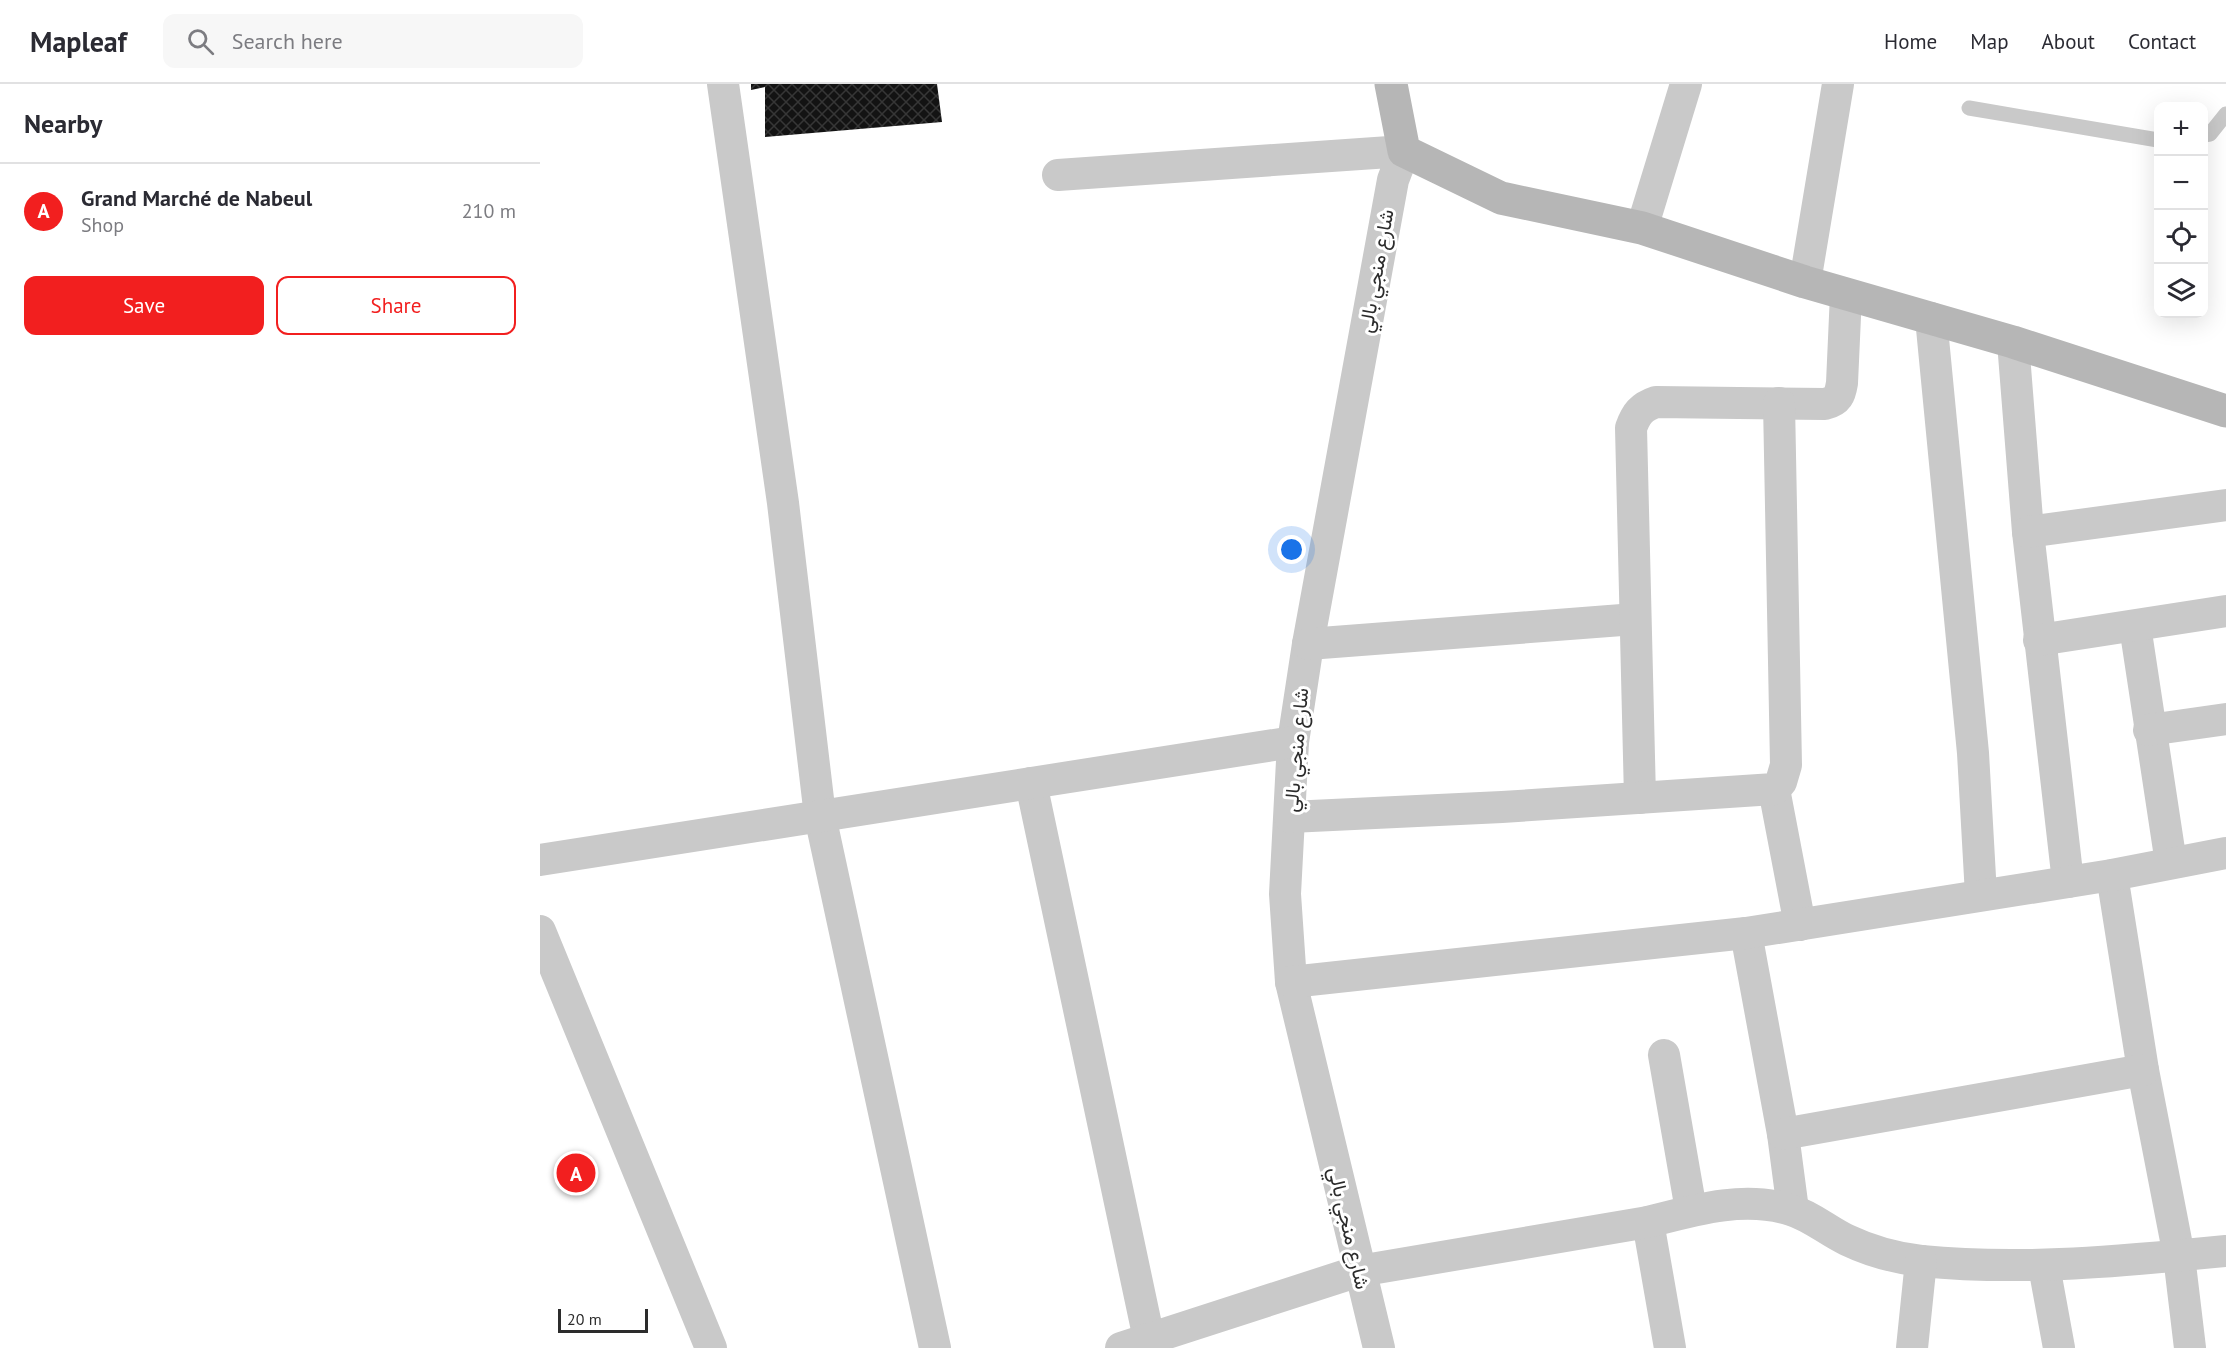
<!DOCTYPE html>
<html lang="en">
<head>
<meta charset="utf-8">
<style>
  :root { --surface:#fff; --page:#f7f7f7; --text:#2b2b33; --muted:#7c7c81; --line:#e1e1e2; --accent:#f21f1f }
  body { margin:0; font-family:"PT Sans",Vazirmatn,sans-serif; background:var(--page); color:var(--text) }
  .controls { position:absolute; right:18px; top:18px; display:grid; overflow:hidden; border-radius:12px; box-shadow:0 6px 24px #0002 }
  .controls button { width:54px; height:54px; display:grid; place-items:center; padding:0; border:0; border-bottom:2px solid var(--line); background:var(--surface); color:var(--text); font:30px sans-serif }
  .scale { position:absolute; left:18px; bottom:15px; width:90px; box-sizing:border-box; padding-left:6px; border:3px solid #2c2c2c; border-top:0; font-size:16px; line-height:21px; white-space:nowrap; color:#2c2c2c; -webkit-text-stroke:4px #fff; paint-order:stroke }
  .you { position:absolute; left:752px; top:466px; width:21px; height:21px; margin:-15px; border:4px solid #fff; border-radius:50%; background:#1a73e8; box-shadow:0 0 0 9px #1a73e833 }
  .badge { display:grid; place-items:center; width:39px; height:39px; border-radius:50%; background:var(--accent); color:#fff; font-size:20px; font-weight:700 }
  .pin { position:absolute; translate:-50% -50%; border:3px solid #fff; box-shadow:0 2px 6px #0006 }
  .list { margin:0; padding:0; list-style:none }
  h2 { display:flex; justify-content:space-between; align-items:center; height:78px; margin:0; padding:0 24px; font-size:26px }
  h2 small { font-size:20px; font-weight:400; color:var(--muted) }
  .list li { display:grid; grid-template-columns:39px 1fr auto; gap:18px; align-items:center; box-sizing:border-box; height:96px; padding:0 24px; border-top:2px solid var(--line) }
  .list b { display:block; font-size:22px; white-space:nowrap }
  .list p { margin:0; font-size:20px; white-space:nowrap; color:var(--muted) }
  .list em { font-size:20px; font-style:normal; color:var(--muted) }
  .actions { display:flex; gap:12px; padding:18px 24px }
  .actions a { flex:1; padding:14px 0; border:2px solid var(--accent); border-radius:12px; text-align:center; font-size:21px; color:var(--accent) }
  .actions .main { background:var(--accent); color:#fff }
  .icon { flex:none; width:33px; height:33px; fill:none; stroke:currentColor; stroke-width:2; stroke-linecap:round; stroke-linejoin:round }
  .map { position:relative; flex:none; width:1686px; height:1264px; overflow:hidden }
  header { display:flex; align-items:center; gap:36px; box-sizing:border-box; height:84px; padding:0 30px; background:var(--surface); border-bottom:2px solid var(--line) }
  header strong { font-size:28px }
  nav { display:flex; gap:33px; margin-inline-start:auto; font-size:21px }
  .search { width:420px; height:54px; background:var(--page); display:flex; align-items:center; gap:15px; box-sizing:border-box; padding:0 21px; border-radius:12px; color:var(--muted); font-size:22px }
  main { display:flex }
  aside { flex:1; background:var(--surface) }
  .map>svg:first-child { display:block }
  .building { fill:url(#building-cross-hatch) }
  .lines { fill:none; stroke-linecap:round; stroke-linejoin:round }
  .lane { stroke:#c9c9c9; stroke-width:15 }
  .street { stroke:#c9c9c9; stroke-width:32 }
  .secondary { stroke:#b6b6b6; stroke-width:33 }
  .labels { text-anchor:middle; stroke-width:6; stroke-linejoin:round; paint-order:stroke }
  .street-label { font-size:20px; fill:#2c2c2c; stroke:#fff }
</style>
</head>
<body>
<header>
<strong>Mapleaf</strong>
<div class="search"><svg class="icon" aria-label="search" viewBox="0 0 24 24"><circle cx="10" cy="10" r="6"/><path d="M15 15l6 6"/></svg>Search here</div>
<nav><a>Home</a><a>Map</a><a>About</a><a>Contact</a></nav>
</header>
<main>
<aside>
<h2>Nearby<small></small></h2>
<ul class="list">
<li><span class="badge">A</span><div><b>Grand Marché de Nabeul</b><p>Shop</p></div><em>210 m</em></li>
</ul>
<div class="actions"><a class="main">Save</a><a>Share</a></div>
</aside>
<div class="map">
<svg width="1686" height="1264" viewBox="0 0 1686 1264">
  <defs>
    <pattern id="building-cross-hatch" width="8" height="8" patternUnits="userSpaceOnUse" patternTransform="scale(1.5)"><rect width="8" height="8" fill="#131313"/><path d="M0 0l8 8M0 8l8-8" fill="none" stroke="#363636"/></pattern>
  </defs>
  <rect width="100%" height="100%" fill="#fff"/>
  <polygon class="building" points="211,0 397,0 402,38 225,53 225,3 211,6"/>
  <g class="lines">
    <g class="lane">
      <polyline points="1429,24 1618,56"/>
      <polyline points="1664,51 1670,50 1686,30"/>
    </g>
    <g class="street">
      <polyline points="183,0 243,419 280,732 395,1264"/>
      <polyline points="518,91 864,67 853,96 768,560 753,658 745,810 751,898 839,1264"/>
      <polyline points="1102,144 1146,0"/>
      <polyline points="1265,198 1298,0"/>
      <polyline points="1391,234 1433,669 1441,811"/>
      <polyline points="1473,258 1488,448 1528,798"/>
      <polyline points="1488,448 1686,421"/>
      <polyline points="1595,542 1631,779"/>
      <polyline points="1499,556 1686,527"/>
      <polyline points="768,560 1095,535"/>
      <polyline points="1609,646 1686,635"/>
      <polyline points="491,699 609,1255"/>
      <polyline points="1234,705 1260,841"/>
      <path d="M 1100,714 L 1091,344 C 1096,330 1101,323 1116,318 L 1285,320 C 1298,317 1300,311 1302,299 L 1306,210"/>
      <polyline points="750,733 962,723 1234,705 1241,698 1246,681 1239,319"/>
      <polyline points="0,776 753,658"/>
      <polyline points="1572,791 1603,986 1639,1172 1650,1264"/>
      <polyline points="0,847 171,1264"/>
      <polyline points="1206,849 1243,1050 1253,1126"/>
      <polyline points="751,898 1206,849 1572,791 1686,769"/>
      <polyline points="1124,971 1151,1126"/>
      <polyline points="1243,1050 1603,986"/>
      <polyline points="1108,1138 1130,1264"/>
      <polyline points="1504,1182 1519,1264"/>
      <path d="M 581,1264 L 819,1187 L 1108,1138 C 1154,1126 1204,1111 1251,1126 C 1271,1132 1288,1147 1307,1156 C 1330,1167 1356,1174 1381,1177 C 1483,1187 1585,1177 1686,1167"/>
      <polyline points="1372,1264 1381,1177"/>
    </g>
    <polyline class="secondary" points="851,0 864,67 961,114 1102,144 1265,198 1473,258 1686,327"/>
  </g>
  <g class="labels">
    <g class="street-label">
      <text transform="translate(836 187) rotate(-80)" y="7">شارع منجي بالي</text>
      <text transform="translate(756 666) rotate(-85)" y="7">شارع منجي بالي</text>
      <text transform="translate(809 1144) rotate(77)" y="7">شارع منجي بالي</text>
    </g>
  </g>
</svg>
<div class="controls">
<button>+</button>
<button>−</button>
<button><svg class="icon" aria-label="locate" viewBox="0 0 24 24"><circle cx="12" cy="12" r="6"/><path d="M12 2v4M12 18v4M2 12h4M18 12h4"/></svg></button>
<button><svg class="icon" aria-label="layers" viewBox="0 0 24 24"><path d="M12 4l9 5-9 5-9-5zM3 14l9 5 9-5"/></svg></button>
</div>
<div class="scale">20 m</div>
<div class="you"></div>
<div class="pin badge" style="left:36px;top:1089px">A</div>
</div>
</main>
</body>
</html>
